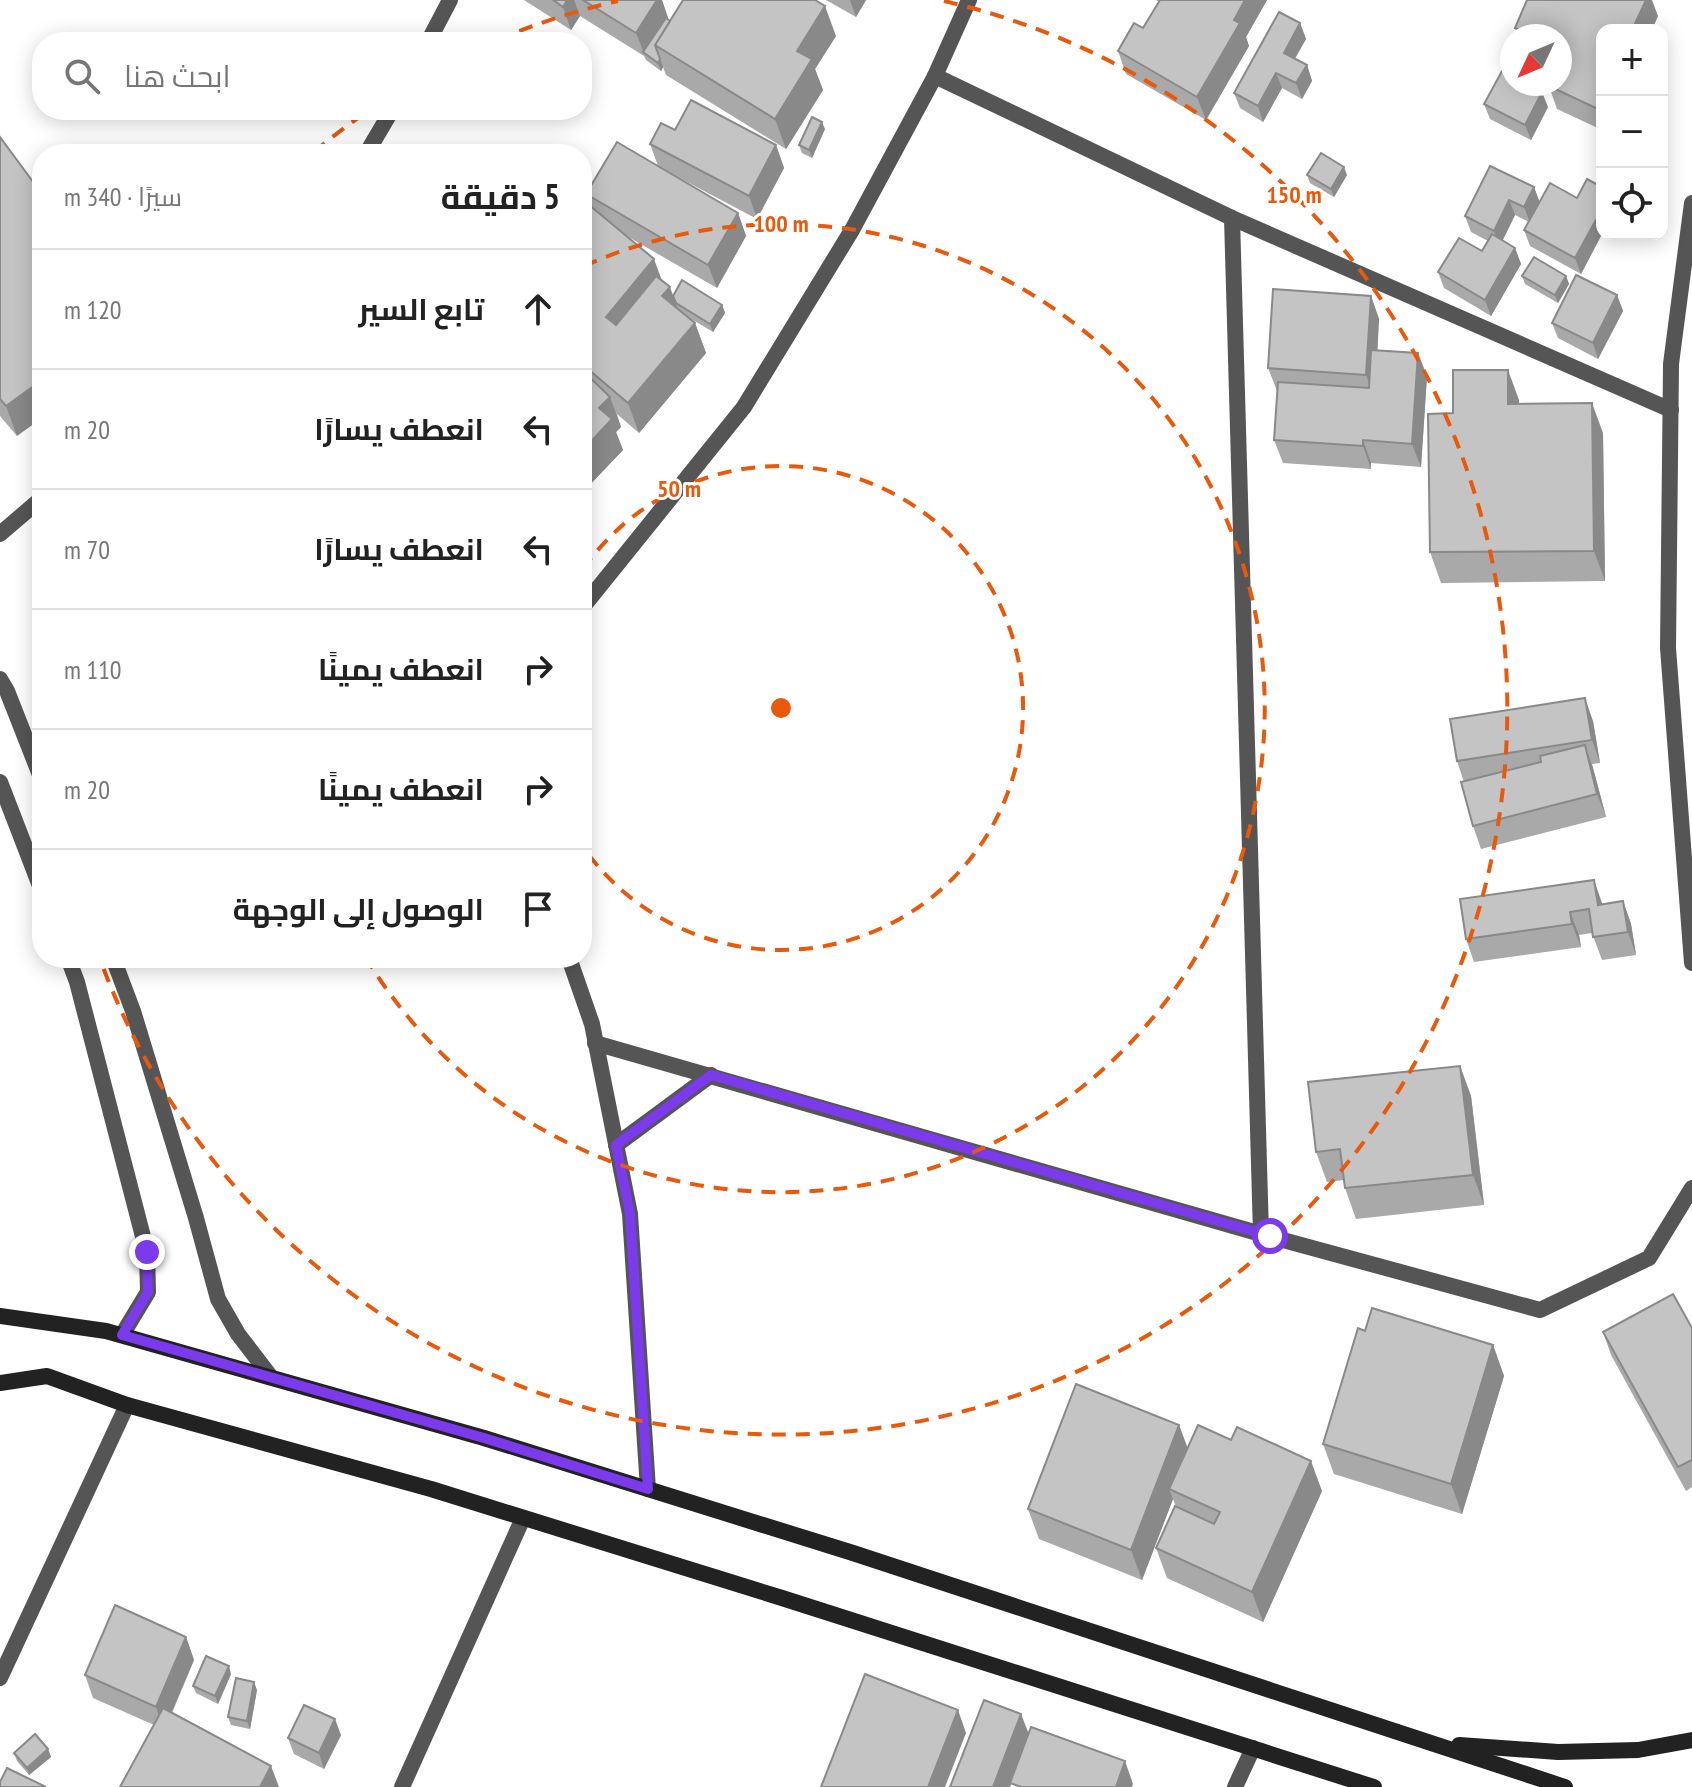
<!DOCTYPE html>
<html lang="ar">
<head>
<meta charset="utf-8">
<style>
  :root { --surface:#fff; --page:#f6f6f6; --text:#222; --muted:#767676; --line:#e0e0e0 }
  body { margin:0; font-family:"PT Sans Narrow",Cairo,sans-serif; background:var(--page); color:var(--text); direction:rtl }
  .controls { position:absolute; right:24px; top:24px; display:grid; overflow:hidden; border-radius:16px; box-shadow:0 4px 20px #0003 }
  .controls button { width:72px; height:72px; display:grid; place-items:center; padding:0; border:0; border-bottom:2px solid var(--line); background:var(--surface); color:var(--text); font:40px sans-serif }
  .compass { position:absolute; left:1500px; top:24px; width:72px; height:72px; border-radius:50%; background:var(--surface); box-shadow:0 4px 20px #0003; rotate:226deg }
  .stop { position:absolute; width:24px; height:24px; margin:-18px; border:6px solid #7c3aed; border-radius:50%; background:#fff }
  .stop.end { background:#7c3aed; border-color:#fff; box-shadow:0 2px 8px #0008 }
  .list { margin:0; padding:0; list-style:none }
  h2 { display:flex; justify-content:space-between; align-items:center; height:104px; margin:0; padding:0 32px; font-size:34px }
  h2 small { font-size:26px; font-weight:400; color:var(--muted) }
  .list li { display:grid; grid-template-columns:52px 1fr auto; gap:24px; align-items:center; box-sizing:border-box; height:120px; padding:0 32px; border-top:2px solid var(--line) }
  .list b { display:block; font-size:30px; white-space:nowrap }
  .list em { font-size:26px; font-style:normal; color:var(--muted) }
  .icon { flex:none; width:44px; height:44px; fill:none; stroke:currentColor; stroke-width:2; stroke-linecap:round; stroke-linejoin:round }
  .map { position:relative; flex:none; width:1692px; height:1787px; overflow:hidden; direction:ltr }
  .search { position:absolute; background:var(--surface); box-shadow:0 4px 20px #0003; left:32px; top:32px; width:560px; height:88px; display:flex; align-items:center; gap:20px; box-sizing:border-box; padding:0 28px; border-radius:32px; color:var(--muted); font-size:30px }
  .panel { position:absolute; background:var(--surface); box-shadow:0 4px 20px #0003; left:32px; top:144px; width:560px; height:824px; border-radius:32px; direction:rtl }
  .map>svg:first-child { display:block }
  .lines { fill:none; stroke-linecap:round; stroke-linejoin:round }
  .minor { stroke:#555; stroke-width:16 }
  .tertiary { stroke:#555; stroke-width:16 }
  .secondary { stroke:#222; stroke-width:16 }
  .wall { fill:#a9a9a9 }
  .shaded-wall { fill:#898989 }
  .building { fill:#c4c4c4; stroke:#898989; stroke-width:2 }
  .route { stroke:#7c3aed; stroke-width:10 }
  .ring { fill:none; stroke:#e8590c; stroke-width:4; stroke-dasharray:14 10 }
  .centre { fill:#e8590c; stroke:#fff; stroke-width:4 }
  .ring-label { font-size:24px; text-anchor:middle; font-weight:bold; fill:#e8590c; stroke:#fff; stroke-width:6; stroke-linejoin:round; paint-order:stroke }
</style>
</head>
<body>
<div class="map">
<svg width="1692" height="1787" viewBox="0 0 1692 1787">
  <rect width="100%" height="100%" fill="#fff"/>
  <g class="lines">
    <g class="minor">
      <polyline points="428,42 450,0"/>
      <polyline points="935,76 1232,218 1671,410"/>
      <polyline points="366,154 392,110"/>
      <polyline points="1692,203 1671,364 1668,648 1692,963"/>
      <polyline points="1232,218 1261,1234"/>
      <polyline points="0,534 42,498"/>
      <polyline points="582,608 744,407 852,230 935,76 969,0"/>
      <polyline points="569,958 592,1024 630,1214 648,1489"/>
      <polyline points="595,1043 1261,1234 1540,1310 1649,1258 1692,1188"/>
      <polyline points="616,1145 711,1075"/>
      <polyline points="402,1787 523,1518"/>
      <polyline points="1235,1787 1253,1748"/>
    </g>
    <g class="tertiary">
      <polyline points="0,679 7,691 42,780"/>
      <polyline points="0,782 42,891"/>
      <polyline points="68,958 77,982 147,1252 148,1292 122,1335"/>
      <polyline points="113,958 133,1011 196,1218 218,1299 238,1334 271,1377"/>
      <polyline points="0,1678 127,1405"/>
    </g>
    <g class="secondary">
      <polyline points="0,1316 106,1331 484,1438 853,1553 1565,1787"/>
      <polyline points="0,1383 47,1376 127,1405 431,1489 782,1598 1374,1787"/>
      <polyline points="1459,1745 1558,1752 1638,1750 1692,1740"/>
    </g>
  </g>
  <g class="wall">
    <polygon points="524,0 662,0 668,18 667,19 670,21 836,36 815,69 823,90 786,149 666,75 663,67 661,71 646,60 644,56 580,16 571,30"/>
    <polygon points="826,0 866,0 856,17"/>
    <polygon points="1156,0 1267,0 1246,37 1249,46 1206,120 1126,74 1118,51 1143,28 1159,2"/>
    <polygon points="1658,16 1602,30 1602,130 1557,109 1551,92 1534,84 1560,84 1560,36 1518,36 1515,28"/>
    <polygon points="1300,23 1306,39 1295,59 1307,65 1312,81 1302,99 1282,88 1263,122 1240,108 1234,93"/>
    <polygon points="1484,104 1548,107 1531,140 1490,119"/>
    <polygon points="825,129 812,158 802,153 799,145"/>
    <polygon points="675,130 776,145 784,168 757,219 672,174 738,213 746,236 717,288 625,235 673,296 722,305 725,313 713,332 683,314 695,323 706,353 639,433 617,414 621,427 616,432 623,450 582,493 582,199 591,207 586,194 658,166 650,144"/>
    <polygon points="0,137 17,436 0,416"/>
    <polygon points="1307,175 1347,175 1334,197 1310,183"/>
    <polygon points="1534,187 1539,202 1602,234 1581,274 1530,246 1524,230 1529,222 1515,215 1502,241 1515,248 1521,264 1491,316 1444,288 1438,272 1482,251 1488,241 1471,232 1465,216"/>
    <polygon points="1522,276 1566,276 1569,284 1558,303 1525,284"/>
    <polygon points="1617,295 1623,311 1598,359 1558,338 1552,323"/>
    <polygon points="1371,296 1379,319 1377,351 1427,376 1421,467 1371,463 1371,469 1283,463 1274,440 1277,391 1268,368"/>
    <polygon points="1519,400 1519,404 1603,433 1605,581 1441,583 1430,552 1453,413"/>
    <polygon points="1593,721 1600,763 1592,764 1606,817 1481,849 1473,826 1464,782 1457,761"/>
    <polygon points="1460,899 1602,904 1623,901 1631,924 1636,955 1602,960 1592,933 1579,935 1581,947 1474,962 1466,939"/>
    <polygon points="1460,1066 1471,1096 1484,1205 1356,1219 1345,1188 1344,1180 1327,1182 1316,1152"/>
    <polygon points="1692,1328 1692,1487 1686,1491 1611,1355 1603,1332"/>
    <polygon points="1365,1331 1493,1345 1504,1376 1462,1514 1334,1474 1323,1444"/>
    <polygon points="1179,1425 1188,1449 1322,1491 1263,1622 1167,1578 1156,1548 1176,1507 1173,1499 1142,1580 1039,1539 1028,1509"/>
    <polygon points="186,1637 194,1660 172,1713 154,1725 93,1698 85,1675"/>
    <polygon points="231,1674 218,1704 196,1693 193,1686"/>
    <polygon points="257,1690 250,1729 231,1725 228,1717"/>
    <polygon points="341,1735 324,1769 294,1754 288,1738"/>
    <polygon points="48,1749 51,1757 29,1775 17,1761 14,1753"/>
  </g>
  <g class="shaded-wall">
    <polygon points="567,0 574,0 580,16 571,30 563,7"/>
    <polygon points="650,0 662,0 668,18 646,54 644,53 636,33"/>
    <polygon points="850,0 866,0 856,17"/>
    <polygon points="1245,0 1267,0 1246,37 1249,46 1206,120 1197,97 1234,20"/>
    <polygon points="1646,0 1652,0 1658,16 1652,30 1632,30"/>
    <polygon points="825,6 836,36 815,69 823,90 786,149 775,119 797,51"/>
    <polygon points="1300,23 1306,39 1289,68 1284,53"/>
    <polygon points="660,59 663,67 661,71 658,63"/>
    <polygon points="1307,65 1312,81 1302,99 1296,83"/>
    <polygon points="1276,73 1282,88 1263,122 1258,106"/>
    <polygon points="1542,92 1548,107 1531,140 1525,125"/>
    <polygon points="822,122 825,129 812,158 809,150"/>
    <polygon points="776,145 784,168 757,219 749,196"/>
    <polygon points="1344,167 1347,175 1334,197 1331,189"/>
    <polygon points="1534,187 1540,203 1530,223 1524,207"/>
    <polygon points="1509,200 1515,215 1500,246 1494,231"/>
    <polygon points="1602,209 1602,234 1581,274 1575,258"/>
    <polygon points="738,213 746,236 717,288 708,265"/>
    <polygon points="1515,248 1521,264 1491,316 1485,300"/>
    <polygon points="654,259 665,289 617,347 606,317"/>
    <polygon points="1566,276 1569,284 1558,303 1555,295"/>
    <polygon points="670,287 681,318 662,296"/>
    <polygon points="1617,295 1623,311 1598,359 1593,343"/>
    <polygon points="1371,296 1379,319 1375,398 1366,375"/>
    <polygon points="722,305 725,313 713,332 710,324"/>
    <polygon points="695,323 706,353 639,433 628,403"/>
    <polygon points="1418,353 1427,376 1421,467 1412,444"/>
    <polygon points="1508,370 1519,400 1519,435 1508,404"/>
    <polygon points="42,380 42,418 17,436 6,406"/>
    <polygon points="610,397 621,427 616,432 623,450 582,493 582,451 599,408"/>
    <polygon points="1592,403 1603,433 1605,581 1594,551"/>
    <polygon points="1363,440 1371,463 1371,469 1363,446"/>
    <polygon points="1585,698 1593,721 1600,763 1592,740"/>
    <polygon points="1585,745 1593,768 1606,817 1597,794"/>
    <polygon points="1594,880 1602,903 1606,928 1598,905"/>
    <polygon points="1623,901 1631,924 1636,955 1628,932"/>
    <polygon points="1570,912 1579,935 1581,947 1572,924"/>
    <polygon points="1460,1066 1471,1096 1484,1205 1473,1175"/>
    <polygon points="1493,1345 1504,1376 1462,1514 1451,1484"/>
    <polygon points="1179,1425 1190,1455 1169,1489 1173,1499 1142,1580 1131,1550"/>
    <polygon points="1311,1461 1322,1491 1263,1622 1252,1592"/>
    <polygon points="186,1637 194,1660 164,1730 156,1707"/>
    <polygon points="229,1666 231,1674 218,1704 215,1696"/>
    <polygon points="254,1682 257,1690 250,1729 247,1721"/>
    <polygon points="958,1710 966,1733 945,1787 928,1787"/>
    <polygon points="1021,1714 1030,1737 1010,1787 993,1787"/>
    <polygon points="335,1719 341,1735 324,1769 319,1753"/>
    <polygon points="48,1749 51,1757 29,1775 27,1768"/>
    <polygon points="1125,1761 1133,1784 1132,1787 1116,1787"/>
    <polygon points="271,1766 279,1787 260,1787"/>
  </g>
  <g class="building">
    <polygon points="553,0 567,0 563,7"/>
    <polygon points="583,0 657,0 636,33"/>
    <polygon points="683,0 815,0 825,6 797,51 812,59 775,119 655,45"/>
    <polygon points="1160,0 1245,0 1234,20 1240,23 1197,97 1118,51 1134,23 1143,28"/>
    <polygon points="1527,0 1646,0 1632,30 1602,30 1602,111 1549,86 1550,84 1560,84 1560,36 1532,36 1515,28"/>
    <polygon points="1279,12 1300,23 1284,53 1307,65 1296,83 1276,73 1258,106 1234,93"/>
    <polygon points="666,18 670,21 655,45 660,59 658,63 643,52"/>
    <polygon points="1502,71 1512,76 1512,84 1527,84 1542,92 1525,125 1484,104"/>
    <polygon points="691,100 776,145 749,196 650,144 661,123 675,130"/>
    <polygon points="812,117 822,122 809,150 799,145"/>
    <polygon points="0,137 42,194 42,380 6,406 0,399"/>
    <polygon points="617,142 738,213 708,265 586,194"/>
    <polygon points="1321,153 1344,167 1331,189 1307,175"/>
    <polygon points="1490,166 1534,187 1524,207 1509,200 1494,231 1465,216"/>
    <polygon points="1587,179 1602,187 1602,209 1575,258 1524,230 1550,183 1577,198"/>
    <polygon points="582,199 654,259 606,317 616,325 656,276 670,287 662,296 695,323 628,403 582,364 582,313 587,307 582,302"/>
    <polygon points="1492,234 1515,248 1485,300 1438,272 1459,238 1482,251"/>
    <polygon points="1534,257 1566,276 1555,295 1522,276"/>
    <polygon points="1576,275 1617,295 1593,343 1552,323"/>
    <polygon points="682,280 722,305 710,324 676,303 673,296"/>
    <polygon points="1273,289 1371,296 1366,375 1268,368"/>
    <polygon points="1371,350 1418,353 1412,444 1363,440 1363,446 1274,440 1278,382 1369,388"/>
    <polygon points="582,370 610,397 599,408 612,419 582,451"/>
    <polygon points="1453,370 1508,370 1508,404 1592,403 1594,551 1430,552 1428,414 1453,413"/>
    <polygon points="1585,698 1592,740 1457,761 1450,719"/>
    <polygon points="1585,745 1597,794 1473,826 1461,782 1541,762 1540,756"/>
    <polygon points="1594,880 1598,905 1623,901 1628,932 1593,937 1589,909 1570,912 1572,924 1466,939 1460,899"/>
    <polygon points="1460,1066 1473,1175 1345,1188 1340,1149 1316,1152 1308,1082"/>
    <polygon points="1673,1294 1692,1328 1692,1460 1678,1467 1603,1332"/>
    <polygon points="1372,1308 1493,1345 1451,1484 1323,1444 1358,1328 1365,1331"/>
    <polygon points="1076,1384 1179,1425 1131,1550 1028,1509"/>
    <polygon points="1198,1425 1231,1440 1237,1427 1311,1461 1252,1592 1156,1548 1175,1506 1214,1524 1220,1512 1169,1489"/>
    <polygon points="115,1605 186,1637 156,1707 85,1675"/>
    <polygon points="206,1656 229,1666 215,1696 193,1686"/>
    <polygon points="865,1674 958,1710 928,1787 821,1787"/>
    <polygon points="236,1678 254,1682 247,1721 228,1717"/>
    <polygon points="984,1700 1021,1714 993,1787 950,1787"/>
    <polygon points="304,1705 335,1719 319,1753 288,1738"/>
    <polygon points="163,1708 271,1766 260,1787 120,1787"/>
    <polygon points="1031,1727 1125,1761 1116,1787 1021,1787 1010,1783"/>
    <polygon points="35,1734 48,1749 27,1768 14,1753"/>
    <polygon points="7,1768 46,1787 0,1787 0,1782"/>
  </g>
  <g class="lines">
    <polyline class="route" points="147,1252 148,1292 122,1335 484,1438 648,1489 630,1214 616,1145 711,1075 1270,1236"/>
  </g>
  <g class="ring">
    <path d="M583 569A242 242 0 1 1 583 847"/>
    <path d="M584 266A484 484 0 1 1 368 961"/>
    <path d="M314 152A726 726 0 0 1 365 113M497 40A726 726 0 0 1 618 1M944 1A726 726 0 1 1 101 962"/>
  </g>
  <circle cx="781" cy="708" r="12" class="centre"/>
  <g class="ring-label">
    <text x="1294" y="203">150 m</text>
    <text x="781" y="232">100 m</text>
    <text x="679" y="497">50 m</text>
  </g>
</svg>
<div class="controls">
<button>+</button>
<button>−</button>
<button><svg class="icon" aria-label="locate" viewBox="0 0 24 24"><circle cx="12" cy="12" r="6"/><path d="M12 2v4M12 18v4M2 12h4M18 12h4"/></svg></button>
</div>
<svg class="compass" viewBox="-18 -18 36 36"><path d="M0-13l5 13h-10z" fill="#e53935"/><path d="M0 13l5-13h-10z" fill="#767676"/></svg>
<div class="stop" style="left:1270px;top:1236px"></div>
<div class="stop end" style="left:147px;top:1252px"></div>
<div class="search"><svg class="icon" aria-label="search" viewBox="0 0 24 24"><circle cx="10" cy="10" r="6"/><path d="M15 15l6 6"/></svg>ابحث هنا</div>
<section class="panel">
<h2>5 دقيقة<small>سيرًا · 340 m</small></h2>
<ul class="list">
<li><svg class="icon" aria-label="ahead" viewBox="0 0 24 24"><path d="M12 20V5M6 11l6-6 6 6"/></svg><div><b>تابع السير</b></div><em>120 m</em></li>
<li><svg class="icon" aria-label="left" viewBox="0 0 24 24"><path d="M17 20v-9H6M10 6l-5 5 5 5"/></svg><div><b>انعطف يسارًا</b></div><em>20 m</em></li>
<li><svg class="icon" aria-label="left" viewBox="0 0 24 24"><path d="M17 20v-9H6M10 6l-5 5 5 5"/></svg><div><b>انعطف يسارًا</b></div><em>70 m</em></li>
<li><svg class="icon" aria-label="right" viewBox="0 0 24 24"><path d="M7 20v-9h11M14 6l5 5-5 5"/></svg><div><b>انعطف يمينًا</b></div><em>110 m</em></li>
<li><svg class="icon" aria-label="right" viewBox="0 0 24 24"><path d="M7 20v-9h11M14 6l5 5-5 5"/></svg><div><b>انعطف يمينًا</b></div><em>20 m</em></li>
<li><svg class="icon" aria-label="arrive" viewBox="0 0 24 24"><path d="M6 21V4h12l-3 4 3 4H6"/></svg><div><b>الوصول إلى الوجهة</b></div></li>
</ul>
</section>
</div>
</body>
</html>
